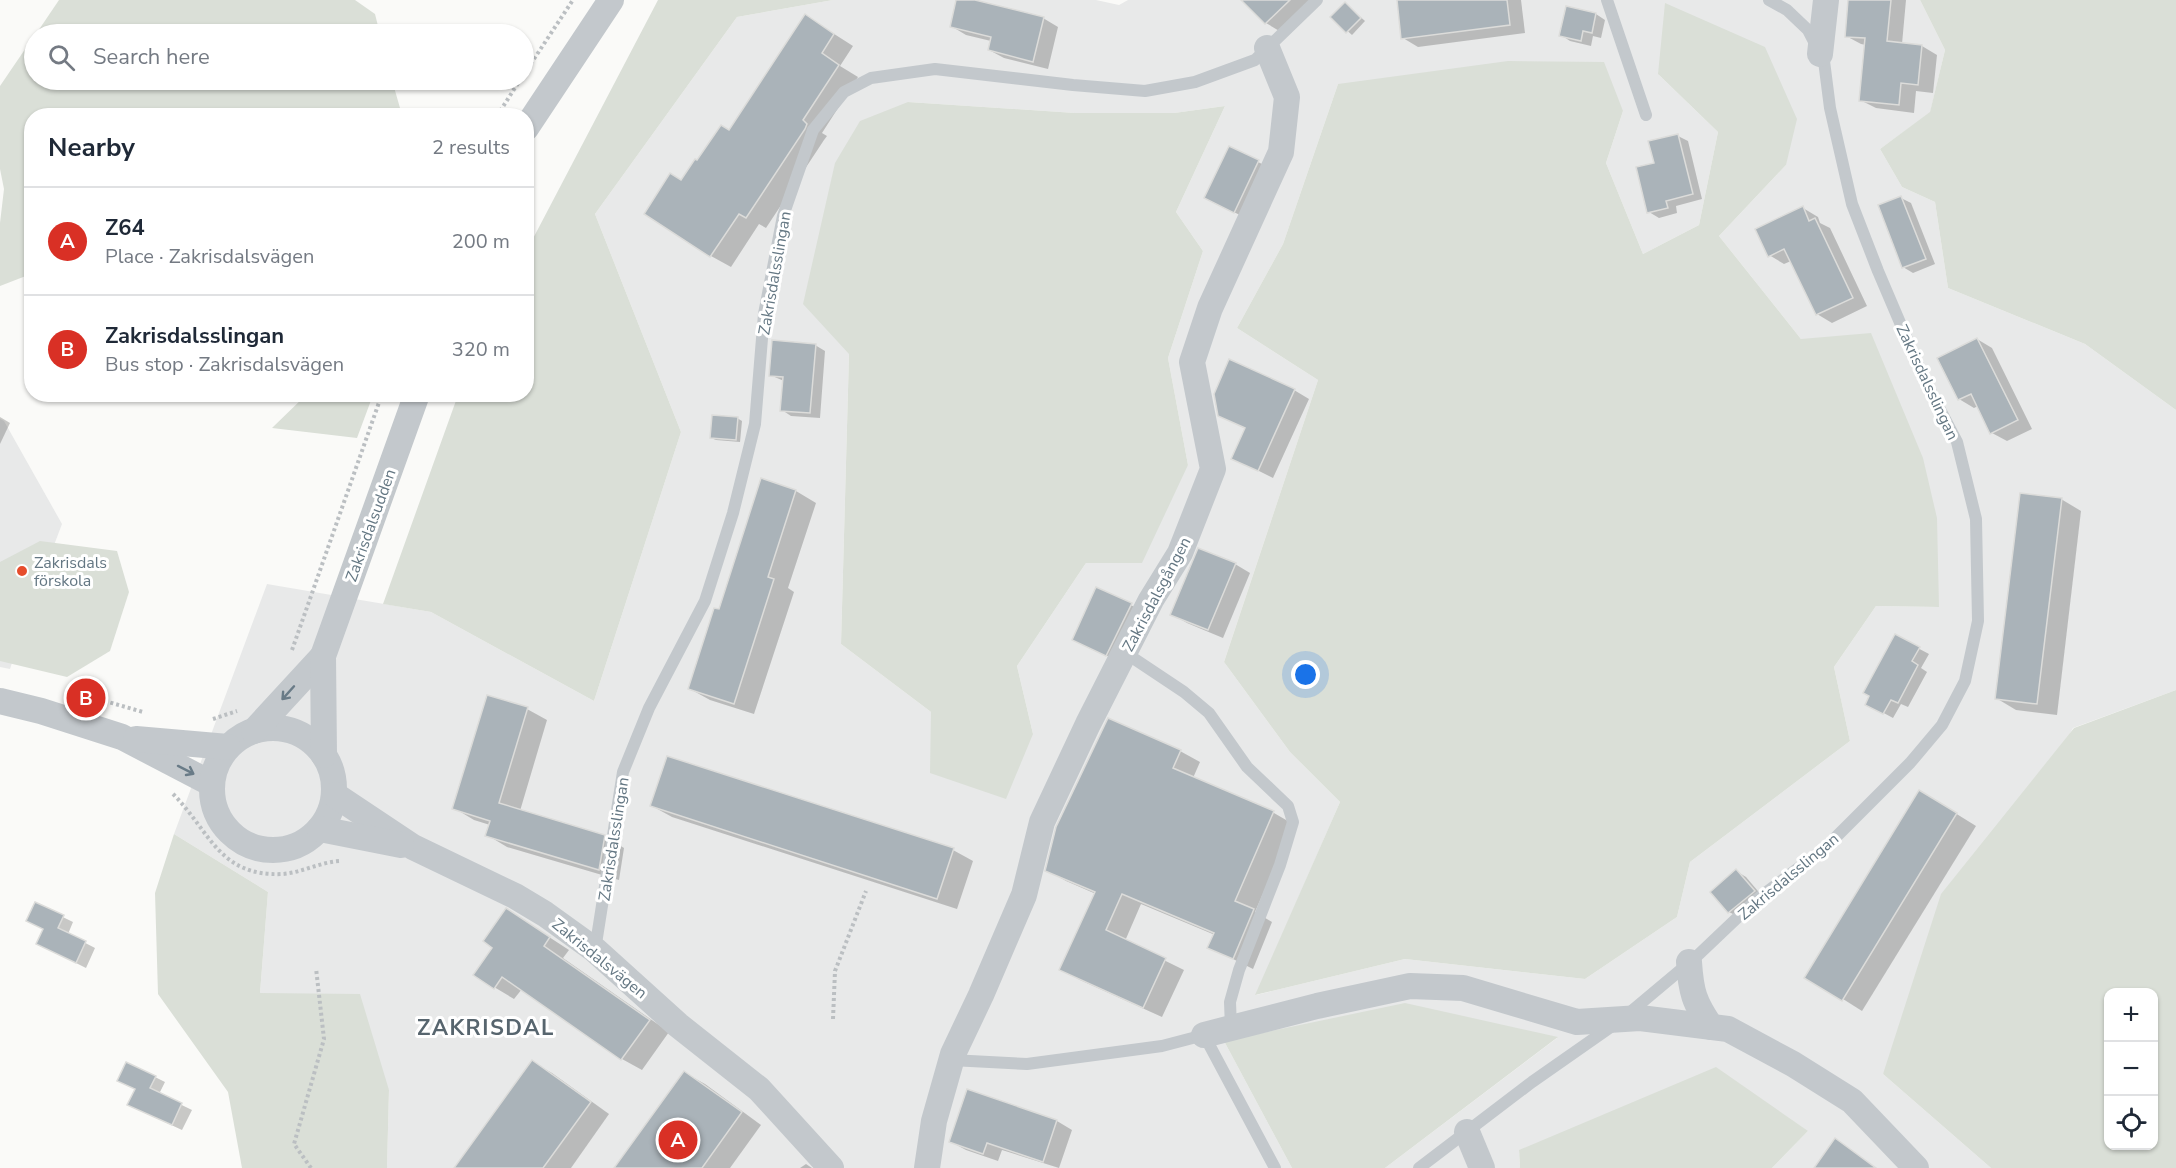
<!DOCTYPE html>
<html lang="en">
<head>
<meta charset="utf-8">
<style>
  :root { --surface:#fff; --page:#f6f6f7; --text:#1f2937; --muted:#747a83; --line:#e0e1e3; --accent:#d93025 }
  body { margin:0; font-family:"Nunito Sans",sans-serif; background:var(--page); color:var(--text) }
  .controls { position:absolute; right:18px; bottom:18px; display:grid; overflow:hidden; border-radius:12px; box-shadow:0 2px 4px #0004 }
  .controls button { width:54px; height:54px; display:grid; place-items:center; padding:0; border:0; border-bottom:2px solid var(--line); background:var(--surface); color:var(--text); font:30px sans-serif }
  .you { position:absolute; left:1306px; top:675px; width:21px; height:21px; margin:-15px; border:4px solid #fff; border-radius:50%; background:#1a73e8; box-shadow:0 0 0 9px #1a73e833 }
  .badge { display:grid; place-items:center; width:39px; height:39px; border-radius:50%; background:var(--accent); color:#fff; font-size:20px; font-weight:700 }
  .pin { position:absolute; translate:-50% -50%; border:3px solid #fff; box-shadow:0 2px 6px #0006 }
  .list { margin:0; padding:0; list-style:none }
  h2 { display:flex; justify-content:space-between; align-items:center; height:78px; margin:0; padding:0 24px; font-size:26px }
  h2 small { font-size:20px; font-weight:400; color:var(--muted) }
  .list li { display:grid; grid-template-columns:39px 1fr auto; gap:18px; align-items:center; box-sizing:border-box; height:108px; padding:0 24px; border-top:2px solid var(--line) }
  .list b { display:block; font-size:22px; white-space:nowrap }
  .list p { margin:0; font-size:20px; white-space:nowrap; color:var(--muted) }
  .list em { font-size:20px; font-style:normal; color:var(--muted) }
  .icon { flex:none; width:33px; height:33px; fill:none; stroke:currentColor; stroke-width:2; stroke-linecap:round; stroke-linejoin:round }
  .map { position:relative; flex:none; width:2176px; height:1168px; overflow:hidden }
  .search { position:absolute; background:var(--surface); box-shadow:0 2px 4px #0004; left:24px; top:24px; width:510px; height:66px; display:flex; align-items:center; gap:15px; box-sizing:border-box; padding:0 21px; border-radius:33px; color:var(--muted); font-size:22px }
  .panel { position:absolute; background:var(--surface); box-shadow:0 2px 4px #0004; left:24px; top:108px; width:510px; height:294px; border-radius:24px }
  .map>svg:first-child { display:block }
  .built { fill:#e8e9e9; fill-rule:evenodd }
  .green { fill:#dadfd7; fill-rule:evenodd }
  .shadow { fill:#0003 }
  .building { fill:#aab3b9; stroke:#dcdcda; stroke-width:1.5 }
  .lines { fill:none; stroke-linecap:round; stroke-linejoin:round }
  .path { stroke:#bbbfc2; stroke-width:4; stroke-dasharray:3 3; stroke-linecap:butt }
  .service { stroke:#c3c8cc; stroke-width:12 }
  .minor { stroke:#c3c8cc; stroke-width:26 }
  .oneway { stroke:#697b87 }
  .poi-dot { fill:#e64d2c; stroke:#fff; stroke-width:2 }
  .labels { text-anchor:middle; stroke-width:6; stroke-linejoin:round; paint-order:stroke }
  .street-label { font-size:16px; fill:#647783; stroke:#fff }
  .poi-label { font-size:16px; fill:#647783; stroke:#fff; text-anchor:start }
  .district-label { font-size:22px; font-weight:bold; letter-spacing:1.5px; fill:#57656e; stroke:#fff }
</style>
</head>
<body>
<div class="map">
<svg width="2176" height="1168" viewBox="0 0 2176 1168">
  <rect width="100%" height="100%" fill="#fafaf8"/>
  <g class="built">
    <path d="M 833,0 L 1096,0 L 1119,5 L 1128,0 L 1920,0 L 1945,50 L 1930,113 L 1880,149 L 1902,187 L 1935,202 L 1948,288 L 2085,344 L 2176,410 L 2176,690 L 2073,728 L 1883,1074 L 1991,1168 L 1772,1168 L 1808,1131 L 1519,1150 L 1520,1168 L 1385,1168 L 1557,1038 L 1224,1041 L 1292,1168 L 387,1168 L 389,1090 L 260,993 L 268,892 L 174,834 L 267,584 L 431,612 L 594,701 L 681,432 L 595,214 L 737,17 ZM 1658,74 L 1786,165 L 1719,236 L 1801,339 L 1939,607 L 1876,606 L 1834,667 L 1850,741 L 1690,862 L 1677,917 L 1585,979 L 1405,959 L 1256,995 L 1340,802 L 1290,752 L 1224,662 L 1318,380 L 1237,328 L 1283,244 L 1338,84 L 1623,111 L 1606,163 L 1643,254 L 1699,225 L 1718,132 ZM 908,102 L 1075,113 L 1174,113 L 1225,106 L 1176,212 L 1203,251 L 1168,358 L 1188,465 L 1086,563 L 1017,666 L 1033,734 L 931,712 L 841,644 L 849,353 Z"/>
    <polygon points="0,419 4,421 62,524 26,619 10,669 0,667"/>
  </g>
  <g class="green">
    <polygon points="59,0 355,0 375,14 380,34 36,34"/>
    <polygon points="658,0 833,0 737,17 595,214 681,432 594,701 431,612 383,604 458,395 526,394 527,250"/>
    <polygon points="1920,0 2176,0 2176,410 2085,344 1948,288 1935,202 1902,187 1880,149 1930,112 1945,50"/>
    <polygon points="1665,3 1765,47 1797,119 1786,165 1719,236 1801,339 1871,333 1923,458 1937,518 1939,607 1876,606 1834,667 1850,741 1690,862 1677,917 1585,979 1405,959 1255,995 1340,802 1290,752 1224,662 1318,380 1237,328 1283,244 1338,84 1508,61 1604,62 1623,111 1606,163 1643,254 1699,225 1718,132 1658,74"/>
    <polygon points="34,36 34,80 392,80 402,115 32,116 31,274 0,286 0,223 4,189 0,169 0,86"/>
    <polygon points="908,102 1075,113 1174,113 1225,106 1176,212 1203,251 1168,358 1188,465 1142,563 1086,563 1017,666 1033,734 1006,799 930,773 931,712 841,644 849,354 803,304 835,163 860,121"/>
    <polygon points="306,395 306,394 373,395 357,438 272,428"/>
    <polygon points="40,541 117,551 129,592 110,651 67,677 0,661 0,562"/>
    <path d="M 2176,690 L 2176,1168 L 1991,1168 L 1883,1074 L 1941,894 L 2074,728 ZM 2108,992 L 2154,992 L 2154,1146 L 2108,1146 Z"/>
    <polygon points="174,834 268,892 260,993 360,994 389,1090 387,1168 242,1168 228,1092 158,994 155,893"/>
    <polygon points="1405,1003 1558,1037 1385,1168 1292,1168 1224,1041"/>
    <polygon points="1716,1067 1808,1131 1772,1168 1520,1168 1519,1150"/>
  </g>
  <g class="shadow">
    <polygon points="958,0 969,0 1043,18 1058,27 1048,69 1004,58 989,50 991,41 966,35 951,26"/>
    <polygon points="1243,0 1314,0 1281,32 1266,23"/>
    <polygon points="1398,0 1521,0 1525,33 1418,47 1403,38"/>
    <polygon points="1850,0 1906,0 1902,44 1922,46 1937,55 1933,93 1916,91 1914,113 1876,108 1860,100 1866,45 1861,44 1846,36"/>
    <polygon points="1346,4 1365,21 1352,35 1332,17"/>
    <polygon points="1596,14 1605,20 1601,38 1593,36 1591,46 1570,41 1561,35"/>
    <polygon points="806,16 853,46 840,66 858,77 822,133 827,136 824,140 766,228 759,224 731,267 711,256 682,181 697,162 730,132"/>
    <polygon points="1678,136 1688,141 1702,199 1676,206 1677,213 1659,218 1649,212 1655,164"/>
    <polygon points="1230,148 1268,167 1244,217 1215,203"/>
    <polygon points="1901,198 1911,203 1935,264 1913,273 1903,267"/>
    <polygon points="1803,208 1818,217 1820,223 1830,228 1867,306 1832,323 1817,314 1791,261 1784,264 1769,255"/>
    <polygon points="1977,339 1992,348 2032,429 2007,441 1992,433 1978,406 1974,408 1959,399"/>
    <polygon points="815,345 825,351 820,418 791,416 782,410 784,381 770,375"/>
    <polygon points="1294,390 1309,399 1273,478 1233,458 1246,429 1219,415"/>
    <polygon points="0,417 10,423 0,444"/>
    <polygon points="737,418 742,421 740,442 716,440 711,438"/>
    <polygon points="762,480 796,491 816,503 788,588 794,592 754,714 710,700 690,689 720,611"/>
    <polygon points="2061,499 2081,511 2057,715 2016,710 1996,698"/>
    <polygon points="1235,564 1250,573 1223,638 1187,623 1172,614"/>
    <polygon points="1097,589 1141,610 1116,660 1074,640"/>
    <polygon points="1895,636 1929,654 1921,668 1927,672 1908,707 1901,704 1893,718 1867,704"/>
    <polygon points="527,709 547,720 520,811 604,836 624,848 619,880 507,847 487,835 490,825 474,820 454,808"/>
    <polygon points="1180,751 1200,762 1193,778 1274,813 1293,824 1255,912 1272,922 1253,969 1209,947 1215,935 1141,904 1125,941 1184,970 1162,1017 1080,980 1061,969 1096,894 1066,881 1047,870"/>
    <polygon points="1939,803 1976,826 1862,1011 1843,999"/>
    <polygon points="652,806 953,850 973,861 957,909 672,817"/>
    <polygon points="1736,871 1746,877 1763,897 1739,917 1729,912"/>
    <polygon points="36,904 73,922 68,934 95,948 86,968 48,949 45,929"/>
    <polygon points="526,922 569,950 563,958 669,1032 642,1070 622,1059 522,989 514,999 494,987"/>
    <polygon points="532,1062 552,1073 609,1114 571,1168 456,1168"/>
    <polygon points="685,1073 705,1084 761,1125 730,1168 616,1168"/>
    <polygon points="155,1077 165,1082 159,1094 192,1110 182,1130 139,1110"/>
    <polygon points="968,1091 1057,1121 1072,1130 1059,1168 1002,1150 998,1161 966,1150 951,1142"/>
    <polygon points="806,1164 812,1168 800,1168"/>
  </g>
  <g class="building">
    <polygon points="956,0 975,0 1044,17 1033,62 988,50 991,37 950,27"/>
    <polygon points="1241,0 1290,0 1265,24"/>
    <polygon points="1397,0 1507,0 1510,25 1401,39"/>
    <polygon points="1848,0 1891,0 1887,41 1922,45 1918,85 1901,83 1899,105 1859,101 1865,38 1845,37"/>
    <polygon points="1345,2 1361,18 1346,33 1330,17"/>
    <polygon points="1566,6 1596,13 1592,33 1583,31 1581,41 1559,36"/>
    <polygon points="805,14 834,34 822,53 839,65 803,120 807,124 805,129 746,218 739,214 710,257 644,214 670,173 681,180 695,159 697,160 721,125 729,130"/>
    <polygon points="1678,134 1693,194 1666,201 1668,208 1647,213 1636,167 1654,163 1648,141"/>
    <polygon points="1229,146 1259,160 1234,213 1204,198"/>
    <polygon points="1901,196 1926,259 1902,268 1878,205"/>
    <polygon points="1803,206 1809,221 1815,218 1853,298 1816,315 1784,249 1768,257 1755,229"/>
    <polygon points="1977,338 2018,420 1990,434 1971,394 1958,400 1937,358"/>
    <polygon points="772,340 816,344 810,413 780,411 783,377 769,376"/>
    <polygon points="1229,359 1295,389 1258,471 1231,459 1245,428 1218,416 1214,394"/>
    <polygon points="712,415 738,417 736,440 710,438"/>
    <polygon points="761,478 796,490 768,577 774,579 734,704 688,689 714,608 719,609"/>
    <polygon points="2020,493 2062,498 2037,704 1995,699"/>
    <polygon points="1198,548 1236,563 1208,630 1170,615"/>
    <polygon points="1096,587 1132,603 1106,656 1072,640"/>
    <polygon points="1895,634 1920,647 1912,661 1918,665 1898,703 1891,700 1883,714 1865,705 1869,696 1863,693"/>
    <polygon points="487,695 528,707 499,803 605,835 599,870 485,836 490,821 452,809"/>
    <polygon points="1108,718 1181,750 1173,768 1274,811 1235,901 1254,909 1233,959 1207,948 1214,933 1122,894 1106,930 1166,958 1143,1008 1059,970 1095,892 1045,871 1056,827"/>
    <polygon points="667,756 954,848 937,899 650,806"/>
    <polygon points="1919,790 1957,813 1842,1001 1804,978"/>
    <polygon points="1736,869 1755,891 1728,913 1710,892"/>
    <polygon points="35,902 64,915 58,928 86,941 76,963 36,944 43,929 26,921"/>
    <polygon points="506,908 550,937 544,946 650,1020 621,1060 502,977 494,989 473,975 492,948 483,941"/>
    <polygon points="532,1060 591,1102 543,1168 454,1168"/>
    <polygon points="126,1062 156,1076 150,1088 182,1103 172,1125 127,1105 135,1089 117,1081"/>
    <polygon points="684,1071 742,1112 702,1168 614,1168"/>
    <polygon points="967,1089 1057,1120 1043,1162 987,1143 983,1154 949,1142"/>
    <polygon points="1835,1138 1876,1168 1814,1168"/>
  </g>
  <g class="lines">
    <g class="path">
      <polyline points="524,74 573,0"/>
      <polyline points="497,116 520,80"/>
      <polyline points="292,650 382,394"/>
      <polyline points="70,691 143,712"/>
      <polyline points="213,719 237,711"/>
      <path d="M 173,794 C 210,831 219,877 282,874 C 301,873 320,862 340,861"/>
      <polyline points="833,1019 835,971 866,891"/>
      <polyline points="311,1168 294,1144 324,1039 316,968"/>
    </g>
    <g class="service">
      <polyline points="1607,0 1646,115"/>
      <polyline points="1124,652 1184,692 1209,713 1247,767 1288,806 1293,822 1280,865 1239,970 1230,1002 1231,1028"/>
      <polyline points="595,950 623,772 649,708 705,601 733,513 755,424 764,314 783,216 813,130 844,92 871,78 935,69 1073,85 1145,91 1195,82 1255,60 1317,0"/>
      <polyline points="951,1060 1027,1064 1162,1046 1204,1035 1275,1168"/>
      <polyline points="1419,1168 1532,1082 1622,1019 1696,957 1756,900 1825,848 1910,763 1942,725 1965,681 1978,621 1976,519 1957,442 1924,379 1878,271 1852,204 1830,108 1824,61 1808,30 1787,10 1769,0"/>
    </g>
    <g class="minor">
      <polyline points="1820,54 1826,0"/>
      <polyline points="526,128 611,0"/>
      <polyline points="0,701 41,711 122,737 212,784"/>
      <circle cx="273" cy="789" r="61"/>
      <polyline points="254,731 323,656"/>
      <polyline points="136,739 228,747"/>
      <polyline points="324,755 323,656 417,394"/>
      <polyline points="335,795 413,847 515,896 545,914 595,950 678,1025 759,1089 831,1168"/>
      <polyline points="320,829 401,845"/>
      <path d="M 1689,962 C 1691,992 1694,1002 1711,1027"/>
      <polyline points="1204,1035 1317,1006 1410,986 1463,988 1577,1022 1640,1018 1728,1029 1793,1064 1852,1101 1916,1168"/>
      <polyline points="1467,1132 1482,1168"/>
      <polyline points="927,1168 934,1121 953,1054 981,995 1024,895 1042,822 1088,724 1151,600 1180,553 1213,469 1192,362 1210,308 1281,152 1287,97 1267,48"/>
    </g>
  </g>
  <defs><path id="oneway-shaft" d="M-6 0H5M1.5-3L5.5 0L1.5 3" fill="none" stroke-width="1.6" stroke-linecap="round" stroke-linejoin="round" transform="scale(1.5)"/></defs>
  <g class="oneway">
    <use href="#oneway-shaft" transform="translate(288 693) rotate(132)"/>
    <use href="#oneway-shaft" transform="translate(186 770) rotate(27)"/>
  </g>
  <circle class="poi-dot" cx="22" cy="571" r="6"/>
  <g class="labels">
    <g class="street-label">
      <text transform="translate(774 273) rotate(-80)" y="6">Zakrisdalsslingan</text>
      <text transform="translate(1928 382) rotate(65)" y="6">Zakrisdalsslingan</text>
      <text transform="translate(370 525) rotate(-70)" y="6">Zakrisdalsudden</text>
      <text transform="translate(1156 594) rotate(-62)" y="6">Zakrisdalsgången</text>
      <text transform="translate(613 839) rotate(-81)" y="6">Zakrisdalsslingan</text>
      <text transform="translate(1788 876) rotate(-40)" y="6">Zakrisdalsslingan</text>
      <text transform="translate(600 958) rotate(39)" y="6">Zakrisdalsvägen</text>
    </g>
    <g class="poi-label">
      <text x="34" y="568">Zakrisdals<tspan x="34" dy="18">förskola</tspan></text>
    </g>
    <g class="district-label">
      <text x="486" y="1035">ZAKRISDAL</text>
    </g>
  </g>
</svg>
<div class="controls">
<button>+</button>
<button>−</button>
<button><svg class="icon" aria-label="locate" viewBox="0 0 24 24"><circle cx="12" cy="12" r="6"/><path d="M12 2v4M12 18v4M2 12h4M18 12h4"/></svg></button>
</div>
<div class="you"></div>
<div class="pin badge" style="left:678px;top:1140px">A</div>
<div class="pin badge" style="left:86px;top:698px">B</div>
<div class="search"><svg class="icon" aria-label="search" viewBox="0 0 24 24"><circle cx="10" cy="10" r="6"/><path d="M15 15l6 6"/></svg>Search here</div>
<section class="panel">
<h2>Nearby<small>2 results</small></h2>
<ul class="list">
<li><span class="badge">A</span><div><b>Z64</b><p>Place · Zakrisdalsvägen</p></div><em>200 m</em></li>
<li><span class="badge">B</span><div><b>Zakrisdalsslingan</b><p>Bus stop · Zakrisdalsvägen</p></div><em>320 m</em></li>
</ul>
</section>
</div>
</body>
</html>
